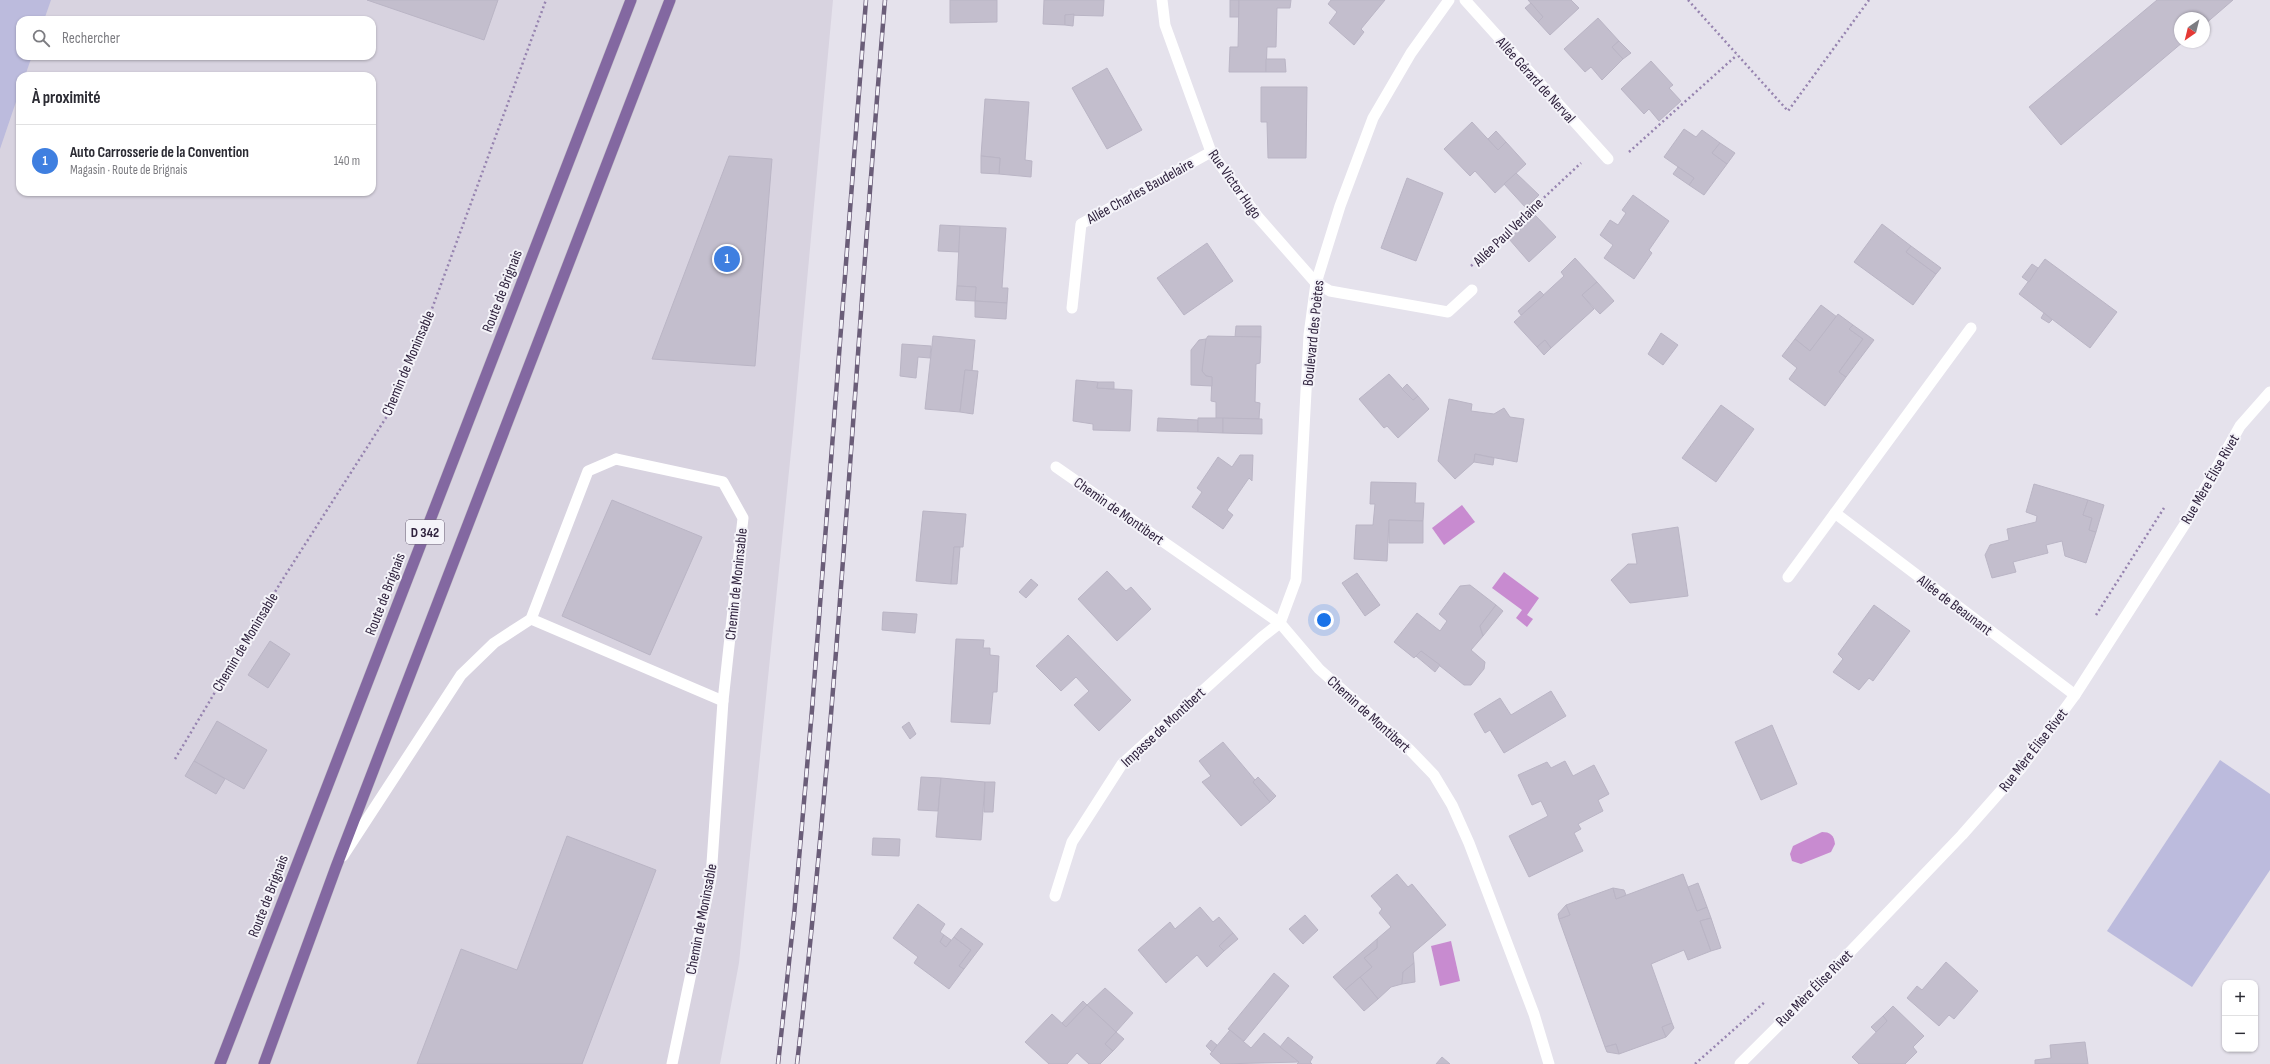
<!DOCTYPE html>
<html lang="fr">
<head>
<meta charset="utf-8">
<style>
  :root { --surface:#fff; --page:#f2f2f3; --text:#2b2b33; --muted:#7c7c81; --line:#e1e1e2; --accent:#2563eb }
  body { margin:0; font-family:"Sofia Sans Condensed",sans-serif; background:var(--page); color:var(--text) }
  .controls { position:absolute; right:12px; bottom:12px; display:grid; overflow:hidden; border-radius:8px; box-shadow:0 1px 3px #0004 }
  .controls button { width:36px; height:36px; display:grid; place-items:center; padding:0; border:0; border-bottom:1px solid var(--line); background:var(--surface); color:var(--text); font:20px sans-serif }
  .compass { position:absolute; left:2174px; top:12px; width:36px; height:36px; border-radius:50%; background:var(--surface); box-shadow:0 1px 3px #0004; rotate:215deg }
  .you { position:absolute; left:1324px; top:620px; width:14px; height:14px; margin:-10px; border:3px solid #fff; border-radius:50%; background:#1a73e8; box-shadow:0 0 0 6px #1a73e833 }
  .badge { display:grid; place-items:center; width:26px; height:26px; border-radius:50%; background:var(--accent); color:#fff; font-size:13px; font-weight:700 }
  .pin { position:absolute; translate:-50% -50%; border:2px solid #fff; box-shadow:0 1px 4px #0006 }
  .list { margin:0; padding:0; list-style:none }
  h2 { display:flex; justify-content:space-between; align-items:center; height:52px; margin:0; padding:0 16px; font-size:17px }
  h2 small { font-size:13px; font-weight:400; color:var(--muted) }
  .list li { display:grid; grid-template-columns:26px 1fr auto; gap:12px; align-items:center; box-sizing:border-box; height:72px; padding:0 16px; border-top:1px solid var(--line) }
  .list b { display:block; font-size:15px; white-space:nowrap }
  .list p { margin:0; font-size:13px; white-space:nowrap; color:var(--muted) }
  .list em { font-size:13px; font-style:normal; color:var(--muted) }
  .icon { flex:none; width:22px; height:22px; fill:none; stroke:currentColor; stroke-width:2; stroke-linecap:round; stroke-linejoin:round }
  .map { position:relative; flex:none; width:2270px; height:1064px; overflow:hidden }
  .search { position:absolute; background:var(--surface); box-shadow:0 1px 3px #0004; left:16px; top:16px; width:360px; height:44px; display:flex; align-items:center; gap:10px; box-sizing:border-box; padding:0 14px; border-radius:12px; color:var(--muted); font-size:15px }
  .panel { position:absolute; background:var(--surface); box-shadow:0 1px 3px #0004; left:16px; top:72px; width:360px; height:124px; border-radius:12px }
  .map>svg:first-child { display:block }
  .built { fill:#d8d3e0; fill-rule:evenodd }
  .green { fill:#bcbbdd }
  .water { fill:#c88bd0 }
  .building { fill:#c3becd; stroke:#bab5c5 }
  .lines { fill:none; stroke-linecap:round; stroke-linejoin:round }
  .primary-casing { stroke:#c1bdc5; stroke-width:12 }
  .path { stroke:#9683af; stroke-width:2.5; stroke-dasharray:2 3; stroke-linecap:butt }
  .service { stroke:#fff; stroke-width:11 }
  .minor { stroke:#fff; stroke-width:11 }
  .tertiary { stroke:#fff; stroke-width:11 }
  .primary { stroke:#8368a1; stroke-width:11 }
  .rail-casing { stroke:#6a5d78; stroke-width:4.5 }
  .rail { stroke:#f4f3f9; stroke-width:3; stroke-dasharray:9; stroke-linecap:butt }
  .labels { text-anchor:middle; stroke-width:4; stroke-linejoin:round; paint-order:stroke }
  .shield { fill:#f4f3f9; stroke:#6a6175; stroke-width:1 }
  .shield-label { font-size:14px; font-weight:bold; fill:#2f223d }
  .street-label { font-size:15px; fill:#2f223d; stroke:#f4f3f9 }
</style>
</head>
<body>
<div class="map">
<svg width="2270" height="1064" viewBox="0 0 2270 1064">
  <rect width="100%" height="100%" fill="#e5e2ec"/>
  <path class="built" d="M 0,0 L 833,0 L 793,432 L 739,963 L 720,1064 L 0,1064 ZM 20,20 L 372,20 L 372,56 L 20,56 ZM 20,76 L 372,76 L 372,192 L 20,192 Z"/>
  <g class="green">
    <polygon points="0,0 51,0 44,20 20,20 20,56 32,56 25,76 20,76 20,90 0,149"/>
    <polygon points="2220,760 2270,794 2270,870 2192,987 2107,931"/>
  </g>
  <g class="water">
    <polygon points="1462,505 1475,522 1444,545 1432,528"/>
    <polygon points="1504,572 1539,598 1527,615 1533,619 1527,627 1516,618 1522,610 1492,588"/>
    <path d="M 1822,832 C 1830,832 1834,835 1835,844 L 1831,852 L 1801,864 L 1792,861 L 1790,854 L 1793,846 Z"/>
    <polygon points="1451,941 1460,981 1440,986 1431,946"/>
  </g>
  <g class="building">
    <polygon points="367,0 498,0 484,40"/>
    <polygon points="950,0 997,0 997,22 950,23"/>
    <polygon points="1044,0 1104,0 1103,16 1065,15 1065,25 1043,24"/>
    <rect x="1230" y="0" width="9" height="17"/>
    <polygon points="1239,0 1291,0 1290,8 1277,8 1276,47 1267,47 1266,72 1229,72 1230,47 1238,47"/>
    <polygon points="1331,0 1385,0 1361,29 1364,32 1354,45 1329,23 1337,12 1328,4"/>
    <polygon points="1528,0 1571,0 1579,8 1550,35 1538,22 1543,17"/>
    <polygon points="2157,0 2233,0 2204,25 2204,18 2180,18 2180,42 2183,42 2061,145 2029,107"/>
    <polygon points="1531,3 1543,17 1538,22 1525,8"/>
    <polygon points="1074,14 1073,26 1065,25 1065,15"/>
    <polygon points="1598,18 1619,41 1612,47 1623,59 1602,80 1591,67 1585,72 1564,49"/>
    <polygon points="1619,41 1631,53 1623,59 1612,47"/>
    <polygon points="1266,59 1285,59 1286,72 1266,72"/>
    <polygon points="1651,61 1673,85 1669,88 1681,101 1659,121 1649,109 1644,114 1621,89"/>
    <polygon points="1107,68 1142,130 1107,149 1072,88"/>
    <polygon points="1261,87 1307,87 1306,158 1268,158 1267,122 1261,122"/>
    <polygon points="985,99 1029,102 1025,160 1032,161 1031,177 999,174 1000,158 981,156"/>
    <polygon points="1472,122 1498,150 1506,142 1526,164 1495,193 1475,171 1470,176 1444,149"/>
    <polygon points="1684,129 1696,137 1702,130 1720,143 1712,153 1727,164 1704,195 1689,185 1694,178 1664,157"/>
    <polygon points="1496,131 1506,142 1498,150 1488,139"/>
    <polygon points="1720,143 1735,153 1727,164 1712,153"/>
    <polygon points="729,156 772,159 755,366 652,359"/>
    <polygon points="981,156 1000,158 999,174 981,173"/>
    <polygon points="1678,167 1694,178 1689,185 1673,174"/>
    <polygon points="1516,173 1539,195 1526,208 1504,184"/>
    <polygon points="1407,178 1443,193 1416,261 1381,248"/>
    <polygon points="1633,195 1669,221 1649,250 1652,253 1634,279 1604,258 1613,245 1600,235 1610,220 1618,225 1626,213 1622,210"/>
    <polygon points="1535,215 1556,237 1529,262 1509,239"/>
    <polygon points="1882,224 1911,246 1906,252 1936,274 1913,305 1854,262"/>
    <polygon points="940,225 960,226 959,252 938,251"/>
    <polygon points="960,226 1006,228 1002,288 1008,288 1007,303 975,301 976,287 957,286"/>
    <polygon points="1207,243 1233,281 1184,315 1157,278"/>
    <polygon points="1911,246 1941,268 1936,274 1906,252"/>
    <polygon points="1575,258 1597,282 1582,295 1594,309 1551,348 1545,340 1537,347 1514,322 1564,276 1561,272"/>
    <polygon points="2045,259 2117,312 2090,348 2019,294"/>
    <polygon points="2032,264 2038,268 2029,282 2022,277"/>
    <polygon points="1597,282 1614,301 1600,314 1582,295"/>
    <polygon points="957,286 976,287 975,301 956,300"/>
    <polygon points="1540,291 1544,295 1521,315 1518,311"/>
    <polygon points="975,301 1007,303 1006,319 975,317"/>
    <polygon points="1821,305 1837,317 1810,351 1795,339"/>
    <polygon points="2044,313 2052,320 2049,323 2041,318"/>
    <polygon points="1838,314 1853,325 1849,329 1863,339 1839,372 1846,377 1825,406 1789,379 1797,368 1782,356 1795,339 1810,351"/>
    <polygon points="1853,325 1874,340 1846,377 1839,372 1863,339 1849,329"/>
    <polygon points="1236,326 1261,326 1261,337 1235,337"/>
    <polygon points="1661,333 1678,345 1663,365 1648,354"/>
    <polygon points="933,336 975,340 972,371 965,370 960,412 925,409"/>
    <polygon points="1208,336 1261,337 1260,363 1256,364 1255,402 1260,403 1259,419 1216,419 1216,402 1211,401 1212,377 1206,376 1202,371 1204,342"/>
    <polygon points="1206,339 1202,371 1206,376 1212,377 1212,386 1191,385 1191,350 1199,340"/>
    <polygon points="1545,340 1551,348 1544,355 1537,347"/>
    <polygon points="902,344 931,346 930,358 918,357 916,378 900,376"/>
    <polygon points="965,370 978,371 973,414 960,412"/>
    <polygon points="1389,374 1413,400 1418,396 1429,409 1398,438 1387,426 1384,428 1359,399"/>
    <polygon points="1076,380 1098,382 1097,388 1132,390 1130,431 1093,430 1093,424 1073,421"/>
    <polygon points="1098,382 1114,382 1114,389 1097,388"/>
    <polygon points="1407,384 1418,396 1413,400 1402,389"/>
    <polygon points="1449,399 1472,404 1471,411 1494,414 1504,408 1510,417 1524,419 1517,462 1475,454 1474,462 1455,479 1438,461"/>
    <polygon points="1721,405 1754,429 1716,482 1682,458"/>
    <polygon points="1158,418 1198,420 1198,432 1157,431"/>
    <polygon points="1198,418 1223,418 1223,433 1198,432"/>
    <polygon points="1223,418 1262,419 1262,434 1223,433"/>
    <polygon points="1475,454 1494,458 1493,465 1474,462"/>
    <polygon points="1240,455 1253,455 1252,481 1249,478 1227,510 1233,515 1223,529 1192,507 1202,492 1197,488 1218,457 1232,467"/>
    <polygon points="1371,482 1416,483 1415,503 1424,503 1423,521 1389,520 1387,561 1354,559 1356,525 1373,525 1375,504 1370,504"/>
    <polygon points="2034,484 2088,500 2083,515 2092,518 2089,530 2096,532 2086,563 2065,556 2062,541 2046,545 2048,553 2013,562 2016,572 1992,578 1985,555 1990,545 2009,540 2007,529 2036,522 2037,516 2026,512"/>
    <polygon points="612,500 702,537 650,655 562,616"/>
    <polygon points="2088,500 2104,505 2096,532 2089,530 2092,518 2083,515"/>
    <polygon points="923,511 966,514 963,547 954,547 951,584 916,581"/>
    <polygon points="1389,520 1423,521 1423,543 1389,543"/>
    <polygon points="1678,527 1688,596 1630,603 1611,580 1628,564 1637,564 1632,534"/>
    <polygon points="954,547 960,547 957,584 951,584"/>
    <polygon points="1107,571 1126,591 1131,587 1151,609 1117,641 1078,599"/>
    <polygon points="1357,573 1380,605 1365,616 1342,583"/>
    <polygon points="1031,579 1038,585 1026,598 1019,592"/>
    <polygon points="1470,585 1496,605 1480,626 1483,636 1471,650 1485,662 1484,669 1471,685 1464,685 1421,651 1414,658 1394,642 1417,613 1440,631 1447,621 1439,614 1460,586"/>
    <polygon points="1496,605 1503,611 1483,636 1480,626"/>
    <polygon points="1874,605 1910,631 1873,681 1869,678 1859,690 1833,672 1843,659 1838,654"/>
    <polygon points="883,612 917,614 915,633 882,630"/>
    <polygon points="1068,635 1131,700 1099,731 1074,705 1089,691 1076,677 1061,691 1036,666"/>
    <polygon points="956,639 984,640 983,648 990,648 990,655 999,656 997,692 993,692 990,724 951,722"/>
    <polygon points="270,641 290,654 268,688 248,675"/>
    <polygon points="1421,651 1440,665 1435,672 1416,656"/>
    <polygon points="1551,691 1566,716 1504,753 1490,730 1485,733 1474,714 1500,698 1511,715"/>
    <polygon points="217,721 267,750 244,789 194,761"/>
    <polygon points="909,722 916,734 910,739 902,727"/>
    <polygon points="1772,725 1797,784 1761,800 1735,742"/>
    <polygon points="1223,742 1255,780 1253,782 1270,802 1241,826 1202,782 1211,776 1199,761"/>
    <polygon points="194,761 225,779 216,794 185,776"/>
    <polygon points="1565,761 1573,776 1594,765 1609,794 1598,800 1603,811 1578,824 1581,829 1574,833 1583,851 1529,877 1509,836 1548,816 1541,801 1532,805 1518,775 1547,762 1551,768"/>
    <polygon points="921,777 941,778 938,811 918,810"/>
    <polygon points="1258,777 1276,796 1270,802 1253,782"/>
    <polygon points="941,778 985,782 981,840 936,837"/>
    <polygon points="985,782 995,782 993,812 984,812"/>
    <polygon points="567,836 656,870 582,1064 417,1064 461,949 517,970"/>
    <polygon points="873,838 900,839 899,856 872,855"/>
    <polygon points="1397,874 1408,887 1412,884 1446,925 1413,953 1414,963 1403,972 1402,984 1391,987 1378,999 1360,977 1372,967 1364,958 1377,948 1377,939 1391,927 1379,913 1382,909 1371,896"/>
    <polygon points="1683,874 1697,911 1707,907 1711,918 1700,921 1711,951 1688,960 1684,950 1651,964 1672,1023 1662,1027 1666,1037 1619,1054 1616,1044 1605,1047 1559,919 1570,915 1566,905 1613,888 1616,899"/>
    <polygon points="1698,883 1707,907 1697,911 1688,887"/>
    <polygon points="1613,888 1624,890 1626,895 1616,899"/>
    <polygon points="918,904 945,924 940,932 944,935 940,942 946,947 954,937 971,950 959,966 964,969 949,989 914,963 918,957 893,938"/>
    <polygon points="1566,905 1570,915 1559,919 1558,914"/>
    <polygon points="1200,907 1213,922 1219,917 1233,933 1219,946 1224,951 1207,967 1197,955 1166,983 1138,950 1170,922 1175,929"/>
    <polygon points="1305,915 1318,930 1303,944 1289,929"/>
    <polygon points="1711,918 1721,948 1711,951 1700,921"/>
    <polygon points="961,928 983,944 964,969 959,966 971,950 954,937"/>
    <polygon points="1233,933 1238,939 1224,951 1219,946"/>
    <polygon points="944,935 951,940 946,947 940,942"/>
    <polygon points="1377,939 1377,948 1364,958 1372,967 1345,990 1333,977"/>
    <polygon points="1946,962 1978,991 1954,1019 1949,1015 1939,1026 1907,998 1917,986 1922,990"/>
    <polygon points="1414,963 1415,982 1402,984 1403,972"/>
    <polygon points="1274,973 1289,986 1244,1041 1228,1029"/>
    <polygon points="1360,977 1378,999 1364,1011 1345,990"/>
    <polygon points="1105,988 1133,1013 1116,1032 1087,1005"/>
    <polygon points="1083,1001 1087,1005 1066,1027 1062,1023"/>
    <polygon points="1087,1005 1116,1032 1105,1044 1113,1051 1100,1064 1089,1064 1077,1053 1067,1064 1049,1064 1025,1042 1052,1014 1066,1027"/>
    <polygon points="1893,1006 1924,1036 1913,1047 1917,1052 1905,1064 1859,1064 1852,1057 1887,1021 1883,1016"/>
    <polygon points="1883,1016 1887,1021 1876,1032 1871,1027"/>
    <polygon points="1672,1023 1674,1028 1666,1037 1662,1027"/>
    <polygon points="1230,1030 1251,1048 1264,1033 1299,1062 1221,1064 1210,1054"/>
    <polygon points="1116,1032 1124,1039 1113,1051 1105,1044"/>
    <polygon points="1288,1037 1313,1057 1310,1062 1312,1064 1297,1064 1299,1062 1280,1047"/>
    <polygon points="1211,1040 1217,1045 1212,1052 1206,1046"/>
    <polygon points="2085,1042 2088,1064 2035,1064 2035,1060 2051,1058 2050,1045"/>
    <polygon points="1616,1044 1619,1054 1607,1052 1605,1047"/>
    <polygon points="1442,1057 1450,1064 1436,1064"/>
  </g>
  <g class="lines">
    <defs>
      <g id="primary">
        <polyline points="220,1064 631,0"/>
        <polyline points="264,1064 336,867 670,0"/>
      </g>
    </defs>
    <use href="#primary" class="primary-casing"/>
    <g class="path">
      <polyline points="1688,0 1788,111 1869,0"/>
      <polyline points="1629,152 1737,55"/>
      <polyline points="1471,266 1581,163"/>
      <polyline points="2096,615 2164,508"/>
      <polyline points="175,759 281,582 389,413 416,352 546,0"/>
      <polyline points="1695,1064 1766,1001"/>
    </g>
    <g class="service">
      <polyline points="531,619 723,701"/>
      <polyline points="343,856 461,675 494,643 531,619 588,471 616,459"/>
    </g>
    <g class="minor">
      <polyline points="1162,0 1165,25 1211,152 1258,217 1316,283 1330,291 1448,312 1472,290"/>
      <polyline points="1465,0 1608,159"/>
      <polyline points="1072,308 1081,224 1211,152"/>
      <polyline points="1971,328 1835,513 2075,695"/>
      <polyline points="616,459 723,482 743,518 723,701 711,878 672,1064"/>
      <polyline points="1056,467 1280,623 1319,669 1409,749 1434,775 1452,805 1469,843 1534,1014 1549,1064"/>
      <polyline points="1788,577 1835,513"/>
      <polyline points="1055,896 1072,842 1122,764 1262,637 1280,623 1296,580 1309,335 1316,283 1340,206 1373,118 1411,53 1449,0"/>
    </g>
    <polyline class="tertiary" points="1740,1064 1805,999 1962,835 2022,767 2075,695 2185,524 2240,426 2270,392"/>
    <use href="#primary" class="primary"/>
    <defs>
      <g id="rail">
        <polyline points="778,1064 794,916 812,710 866,0"/>
        <path d="M 797,1064 C 838,711 855,354 885,0"/>
      </g>
    </defs>
    <use href="#rail" class="rail-casing"/>
    <use href="#rail" class="rail"/>
  </g>
  <g class="labels">
    <rect class="shield" x="406" y="520" width="38" height="24" rx="3"/>
    <g class="shield-label">
      <text x="425" y="537">D 342</text>
    </g>
    <g class="street-label">
      <text transform="translate(1536 80) rotate(48)" y="5">Allée Gérard de Nerval</text>
      <text transform="translate(1235 184) rotate(55)" y="5">Rue Victor Hugo</text>
      <text transform="translate(1140 191) rotate(-29)" y="5">Allée Charles Baudelaire</text>
      <text transform="translate(1508 232) rotate(-44)" y="5">Allée Paul Verlaine</text>
      <text transform="translate(502 291) rotate(-69)" y="5">Route de Brignais</text>
      <text transform="translate(1313 333) rotate(-84)" y="5">Boulevard des Poètes</text>
      <text transform="translate(408 363) rotate(-67)" y="5">Chemin de Moninsable</text>
      <text transform="translate(2210 479) rotate(-60)" y="5">Rue Mère Élise Rivet</text>
      <text transform="translate(1119 511) rotate(35)" y="5">Chemin de Montibert</text>
      <text transform="translate(736 584) rotate(-84)" y="5">Chemin de Moninsable</text>
      <text transform="translate(385 594) rotate(-69)" y="5">Route de Brignais</text>
      <text transform="translate(1955 605) rotate(37)" y="5">Allée de Beaunant</text>
      <text transform="translate(245 642) rotate(-59)" y="5">Chemin de Moninsable</text>
      <text transform="translate(1369 714) rotate(42)" y="5">Chemin de Montibert</text>
      <text transform="translate(1163 727) rotate(-43)" y="5">Impasse de Montibert</text>
      <text transform="translate(2033 750) rotate(-52)" y="5">Rue Mère Élise Rivet</text>
      <text transform="translate(268 896) rotate(-69)" y="5">Route de Brignais</text>
      <text transform="translate(701 919) rotate(-79)" y="5">Chemin de Moninsable</text>
      <text transform="translate(1814 988) rotate(-45)" y="5">Rue Mère Élise Rivet</text>
    </g>
  </g>
</svg>
<div class="controls">
<button>+</button>
<button>−</button>
</div>
<svg class="compass" viewBox="-18 -18 36 36"><path d="M0-13l5 13h-10z" fill="#e53935"/><path d="M0 13l5-13h-10z" fill="#7c7c81"/></svg>
<div class="you"></div>
<div class="pin badge" style="left:727px;top:259px;background:#3f7fe0">1</div>
<div class="search"><svg class="icon" aria-label="search" viewBox="0 0 24 24"><circle cx="10" cy="10" r="6"/><path d="M15 15l6 6"/></svg>Rechercher</div>
<section class="panel">
<h2>À proximité<small></small></h2>
<ul class="list">
<li><span class="badge" style="background:#3f7fe0">1</span><div><b>Auto Carrosserie de la Convention</b><p>Magasin · Route de Brignais</p></div><em>140 m</em></li>
</ul>
</section>
</div>
</body>
</html>
